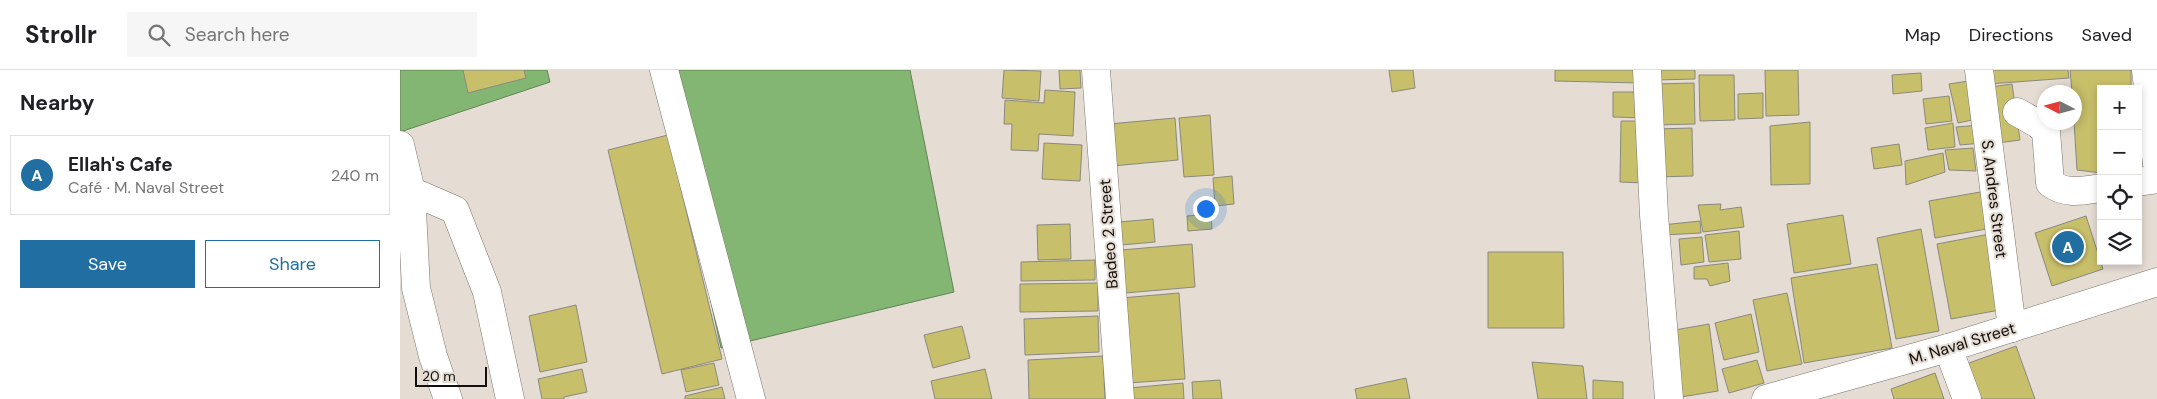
<!DOCTYPE html>
<html lang="en">
<head>
<meta charset="utf-8">
<style>
  :root { --surface:#fff; --page:#f6f6f6; --text:#202124; --muted:#757577; --line:#e0e0e0; --accent:#216fa2 }
  body { margin:0; font-family:"DM Sans",sans-serif; background:var(--page); color:var(--text) }
  .controls { position:absolute; right:15px; top:15px; display:grid; overflow:hidden; border-radius:0px; box-shadow:0 2px 8px #0003 }
  .controls button { width:45px; height:45px; display:grid; place-items:center; padding:0; border:0; border-bottom:1px solid var(--line); background:var(--surface); color:var(--text); font:25px sans-serif }
  .compass { position:absolute; left:1637px; top:15px; width:45px; height:45px; border-radius:50%; background:var(--surface); box-shadow:0 2px 8px #0003; rotate:276deg }
  .scale { position:absolute; left:15px; bottom:12px; width:72px; box-sizing:border-box; padding-left:5px; border:2px solid #110e0b; border-top:0; font-size:14px; line-height:18px; white-space:nowrap; color:#110e0b; -webkit-text-stroke:4px #e5dcd3; paint-order:stroke }
  .you { position:absolute; left:805px; top:138px; width:18px; height:18px; margin:-12px; border:4px solid #fff; border-radius:50%; background:#1a73e8; box-shadow:0 0 0 8px #1a73e833 }
  .badge { display:grid; place-items:center; width:32px; height:32px; border-radius:50%; background:var(--accent); color:#fff; font-size:16px; font-weight:700 }
  .pin { position:absolute; translate:-50% -50%; border:2px solid #fff; box-shadow:0 1px 5px #0006 }
  .list { margin:0; padding:0; list-style:none }
  h2 { display:flex; justify-content:space-between; align-items:center; height:65px; margin:0; padding:0 20px; font-size:21px }
  h2 small { font-size:16px; font-weight:400; color:var(--muted) }
  .list li { display:grid; grid-template-columns:32px 1fr auto; gap:15px; align-items:center; box-sizing:border-box; height:80px; margin:0 10px 10px; padding:0 10px; border:1px solid var(--line); border-radius:0px }
  .list b { display:block; font-size:19px; white-space:nowrap }
  .list p { margin:0; font-size:16px; white-space:nowrap; color:var(--muted) }
  .list em { font-size:16px; font-style:normal; color:var(--muted) }
  .actions { display:flex; gap:10px; padding:15px 20px }
  .actions a { flex:1; padding:11px 0; border:1px solid var(--accent); border-radius:0px; text-align:center; font-size:18px; color:var(--accent) }
  .actions .main { background:var(--accent); color:#fff }
  .icon { flex:none; width:28px; height:28px; fill:none; stroke:currentColor; stroke-width:2; stroke-linecap:round; stroke-linejoin:round }
  .map { position:relative; flex:none; width:1757px; height:329px; overflow:hidden }
  header { display:flex; align-items:center; gap:30px; box-sizing:border-box; height:70px; padding:0 25px; background:var(--surface); border-bottom:1px solid var(--line) }
  header strong { font-size:24px }
  nav { display:flex; gap:28px; margin-inline-start:auto; font-size:18px }
  .search { width:350px; height:45px; background:var(--page); display:flex; align-items:center; gap:12px; box-sizing:border-box; padding:0 18px; border-radius:0px; color:var(--muted); font-size:19px }
  main { display:flex }
  aside { flex:1; background:var(--surface) }
  .map>svg:first-child { display:block }
  .water { fill:#84b673; stroke:#628454 }
  .building { fill:#c8bf6a; stroke:#8a897f }
  .lines { fill:none; stroke-linecap:round; stroke-linejoin:round }
  .minor-casing { stroke:#7c746c; stroke-width:29 }
  .major-casing { stroke:#7c746c; stroke-width:29 }
  .minor { stroke:#fff; stroke-width:28 }
  .major { stroke:#fff; stroke-width:28 }
  .labels { text-anchor:middle; stroke-width:4; stroke-linejoin:round; paint-order:stroke }
  .street-label { font-size:16px; fill:#110e0b; stroke:#e5dcd3 }
</style>
</head>
<body>
<header>
<strong>Strollr</strong>
<div class="search"><svg class="icon" aria-label="search" viewBox="0 0 24 24"><circle cx="10" cy="10" r="6"/><path d="M15 15l6 6"/></svg>Search here</div>
<nav><a>Map</a><a>Directions</a><a>Saved</a></nav>
</header>
<main>
<aside>
<h2>Nearby<small></small></h2>
<ul class="list">
<li><span class="badge">A</span><div><b>Ellah's Cafe</b><p>Café · M. Naval Street</p></div><em>240 m</em></li>
</ul>
<div class="actions"><a class="main">Save</a><a>Share</a></div>
</aside>
<div class="map">
<svg width="1757" height="329" viewBox="0 0 1757 329">
  <rect width="100%" height="100%" fill="#e5dcd3"/>
  <g class="water">
    <polygon points="0,0 147,0 150,12 0,62"/>
    <polygon points="261,0 510,0 554,222 321,278"/>
  </g>
  <g class="building">
    <polygon points="63,0 124,0 126,8 68,23"/>
    <polygon points="604,0 641,1 639,31 602,28"/>
    <polygon points="659,0 680,0 681,18 660,19"/>
    <polygon points="989,0 1013,0 1015,18 992,22"/>
    <polygon points="1155,0 1240,0 1240,13 1155,11"/>
    <polygon points="1255,0 1295,0 1295,9 1256,10"/>
    <polygon points="1365,0 1398,0 1399,45 1366,46"/>
    <polygon points="1588,0 1668,0 1669,8 1589,14"/>
    <polygon points="1670,0 1731,0 1731,19 1701,19 1701,103 1677,100 1674,52 1674,22 1672,22"/>
    <polygon points="1521,3 1522,21 1493,24 1492,5"/>
    <polygon points="1299,5 1334,5 1335,50 1300,51"/>
    <polygon points="1575,10 1577,49 1558,53 1549,14"/>
    <polygon points="1294,13 1295,54 1255,55 1254,14"/>
    <polygon points="1612,14 1620,70 1598,73 1590,17"/>
    <polygon points="645,20 675,22 673,66 639,64 638,81 611,80 612,54 604,54 605,30 644,33"/>
    <polygon points="1213,22 1246,22 1246,48 1213,47"/>
    <polygon points="1363,23 1363,48 1338,49 1338,24"/>
    <polygon points="1549,26 1552,51 1526,54 1523,29"/>
    <polygon points="810,45 814,105 784,107 779,48"/>
    <polygon points="775,48 778,90 712,96 709,54"/>
    <polygon points="1221,51 1245,51 1244,113 1220,112"/>
    <polygon points="1410,52 1410,114 1371,115 1370,56"/>
    <polygon points="1553,53 1555,77 1528,80 1525,58"/>
    <polygon points="1580,55 1583,73 1560,75 1556,57"/>
    <polygon points="1292,58 1293,106 1256,107 1255,59"/>
    <polygon points="268,65 322,289 262,304 208,80"/>
    <polygon points="644,73 682,75 680,111 642,109"/>
    <polygon points="1499,74 1502,95 1474,99 1471,78"/>
    <polygon points="1573,78 1576,101 1549,100 1545,80"/>
    <polygon points="1543,83 1545,102 1506,115 1505,91"/>
    <polygon points="832,106 834,134 815,136 813,108"/>
    <polygon points="1586,121 1592,158 1535,168 1529,131"/>
    <polygon points="1321,134 1320,140 1341,137 1344,157 1303,162 1298,135"/>
    <polygon points="811,144 812,159 788,161 787,146"/>
    <polygon points="1443,145 1451,194 1394,203 1387,154"/>
    <polygon points="1686,146 1703,199 1652,216 1635,163"/>
    <polygon points="753,149 755,172 721,175 719,152"/>
    <polygon points="1300,151 1301,163 1263,165 1262,155"/>
    <polygon points="670,154 671,189 638,190 637,155"/>
    <polygon points="1521,159 1539,261 1496,269 1477,168"/>
    <polygon points="1339,161 1341,189 1309,192 1305,165"/>
    <polygon points="1590,164 1605,239 1551,249 1537,174"/>
    <polygon points="1302,167 1304,192 1281,195 1279,169"/>
    <polygon points="792,174 795,217 725,223 721,180"/>
    <polygon points="1088,182 1163,182 1164,258 1088,258"/>
    <polygon points="695,190 695,210 621,211 621,192"/>
    <polygon points="1328,193 1330,211 1310,216 1307,209 1294,209 1294,197"/>
    <polygon points="1477,194 1492,278 1404,293 1391,208"/>
    <polygon points="698,213 698,241 620,242 620,214"/>
    <polygon points="779,223 785,309 728,313 721,228"/>
    <polygon points="1387,223 1402,294 1367,301 1353,230"/>
    <polygon points="176,235 187,292 140,302 129,246"/>
    <polygon points="1351,244 1359,282 1324,290 1315,253"/>
    <polygon points="698,246 699,282 625,285 624,249"/>
    <polygon points="1309,254 1318,321 1275,328 1269,261"/>
    <polygon points="562,256 570,288 533,298 524,265"/>
    <polygon points="1616,276 1635,329 1570,329 1558,297"/>
    <polygon points="703,286 705,329 629,329 628,290"/>
    <polygon points="1357,290 1364,313 1329,323 1322,299"/>
    <polygon points="1132,292 1183,296 1187,329 1138,329"/>
    <polygon points="314,293 319,315 286,322 281,300"/>
    <polygon points="182,299 187,322 164,327 164,329 142,329 138,309"/>
    <polygon points="585,299 592,329 535,329 531,311"/>
    <polygon points="1535,303 1544,329 1494,329 1491,319"/>
    <polygon points="1006,308 1010,329 957,329 955,319"/>
    <polygon points="820,310 822,329 793,329 792,312"/>
    <polygon points="1193,310 1223,312 1223,329 1193,329"/>
    <polygon points="783,313 784,329 730,329 729,318"/>
    <polygon points="322,317 325,329 285,329 285,326"/>
  </g>
  <g class="lines">
    <defs>
      <g id="minor">
        <polyline points="264,0 351,329"/>
        <polyline points="696,0 720,329"/>
        <polyline points="1247,0 1254,145 1269,329"/>
        <polyline points="1579,0 1612,258"/>
        <polyline points="1746,0 1757,94"/>
        <path d="M 1617,42 L 1638,54 L 1646,61 L 1650,113 C 1666,125 1682,121 1701,118"/>
        <polyline points="0,75 11,121 16,218 33,286 48,329"/>
        <polyline points="1738,112 1757,109"/>
        <polyline points="11,121 55,140 87,222 110,329"/>
        <polyline points="1548,278 1567,329"/>
      </g>
      <polyline id="major" points="1366,329 1548,278 1757,212"/>
    </defs>
    <use href="#minor" class="minor-casing"/>
    <use href="#major" class="major-casing"/>
    <use href="#minor" class="minor"/>
    <use href="#major" class="major"/>
  </g>
  <g class="labels">
    <g class="street-label">
      <text transform="translate(1595 129) rotate(83)" y="6">S. Andres Street</text>
      <text transform="translate(708 164) rotate(-94)" y="6">Badeo 2 Street</text>
      <text transform="translate(1562 273) rotate(-17)" y="6">M. Naval Street</text>
    </g>
  </g>
</svg>
<div class="controls">
<button>+</button>
<button>−</button>
<button><svg class="icon" aria-label="locate" viewBox="0 0 24 24"><circle cx="12" cy="12" r="6"/><path d="M12 2v4M12 18v4M2 12h4M18 12h4"/></svg></button>
<button><svg class="icon" aria-label="layers" viewBox="0 0 24 24"><path d="M12 4l9 5-9 5-9-5zM3 14l9 5 9-5"/></svg></button>
</div>
<svg class="compass" viewBox="-18 -18 36 36"><path d="M0-13l5 13h-10z" fill="#e53935"/><path d="M0 13l5-13h-10z" fill="#757577"/></svg>
<div class="scale">20 m</div>
<div class="you"></div>
<div class="pin badge" style="left:1668px;top:177px">A</div>
</div>
</main>
</body>
</html>
